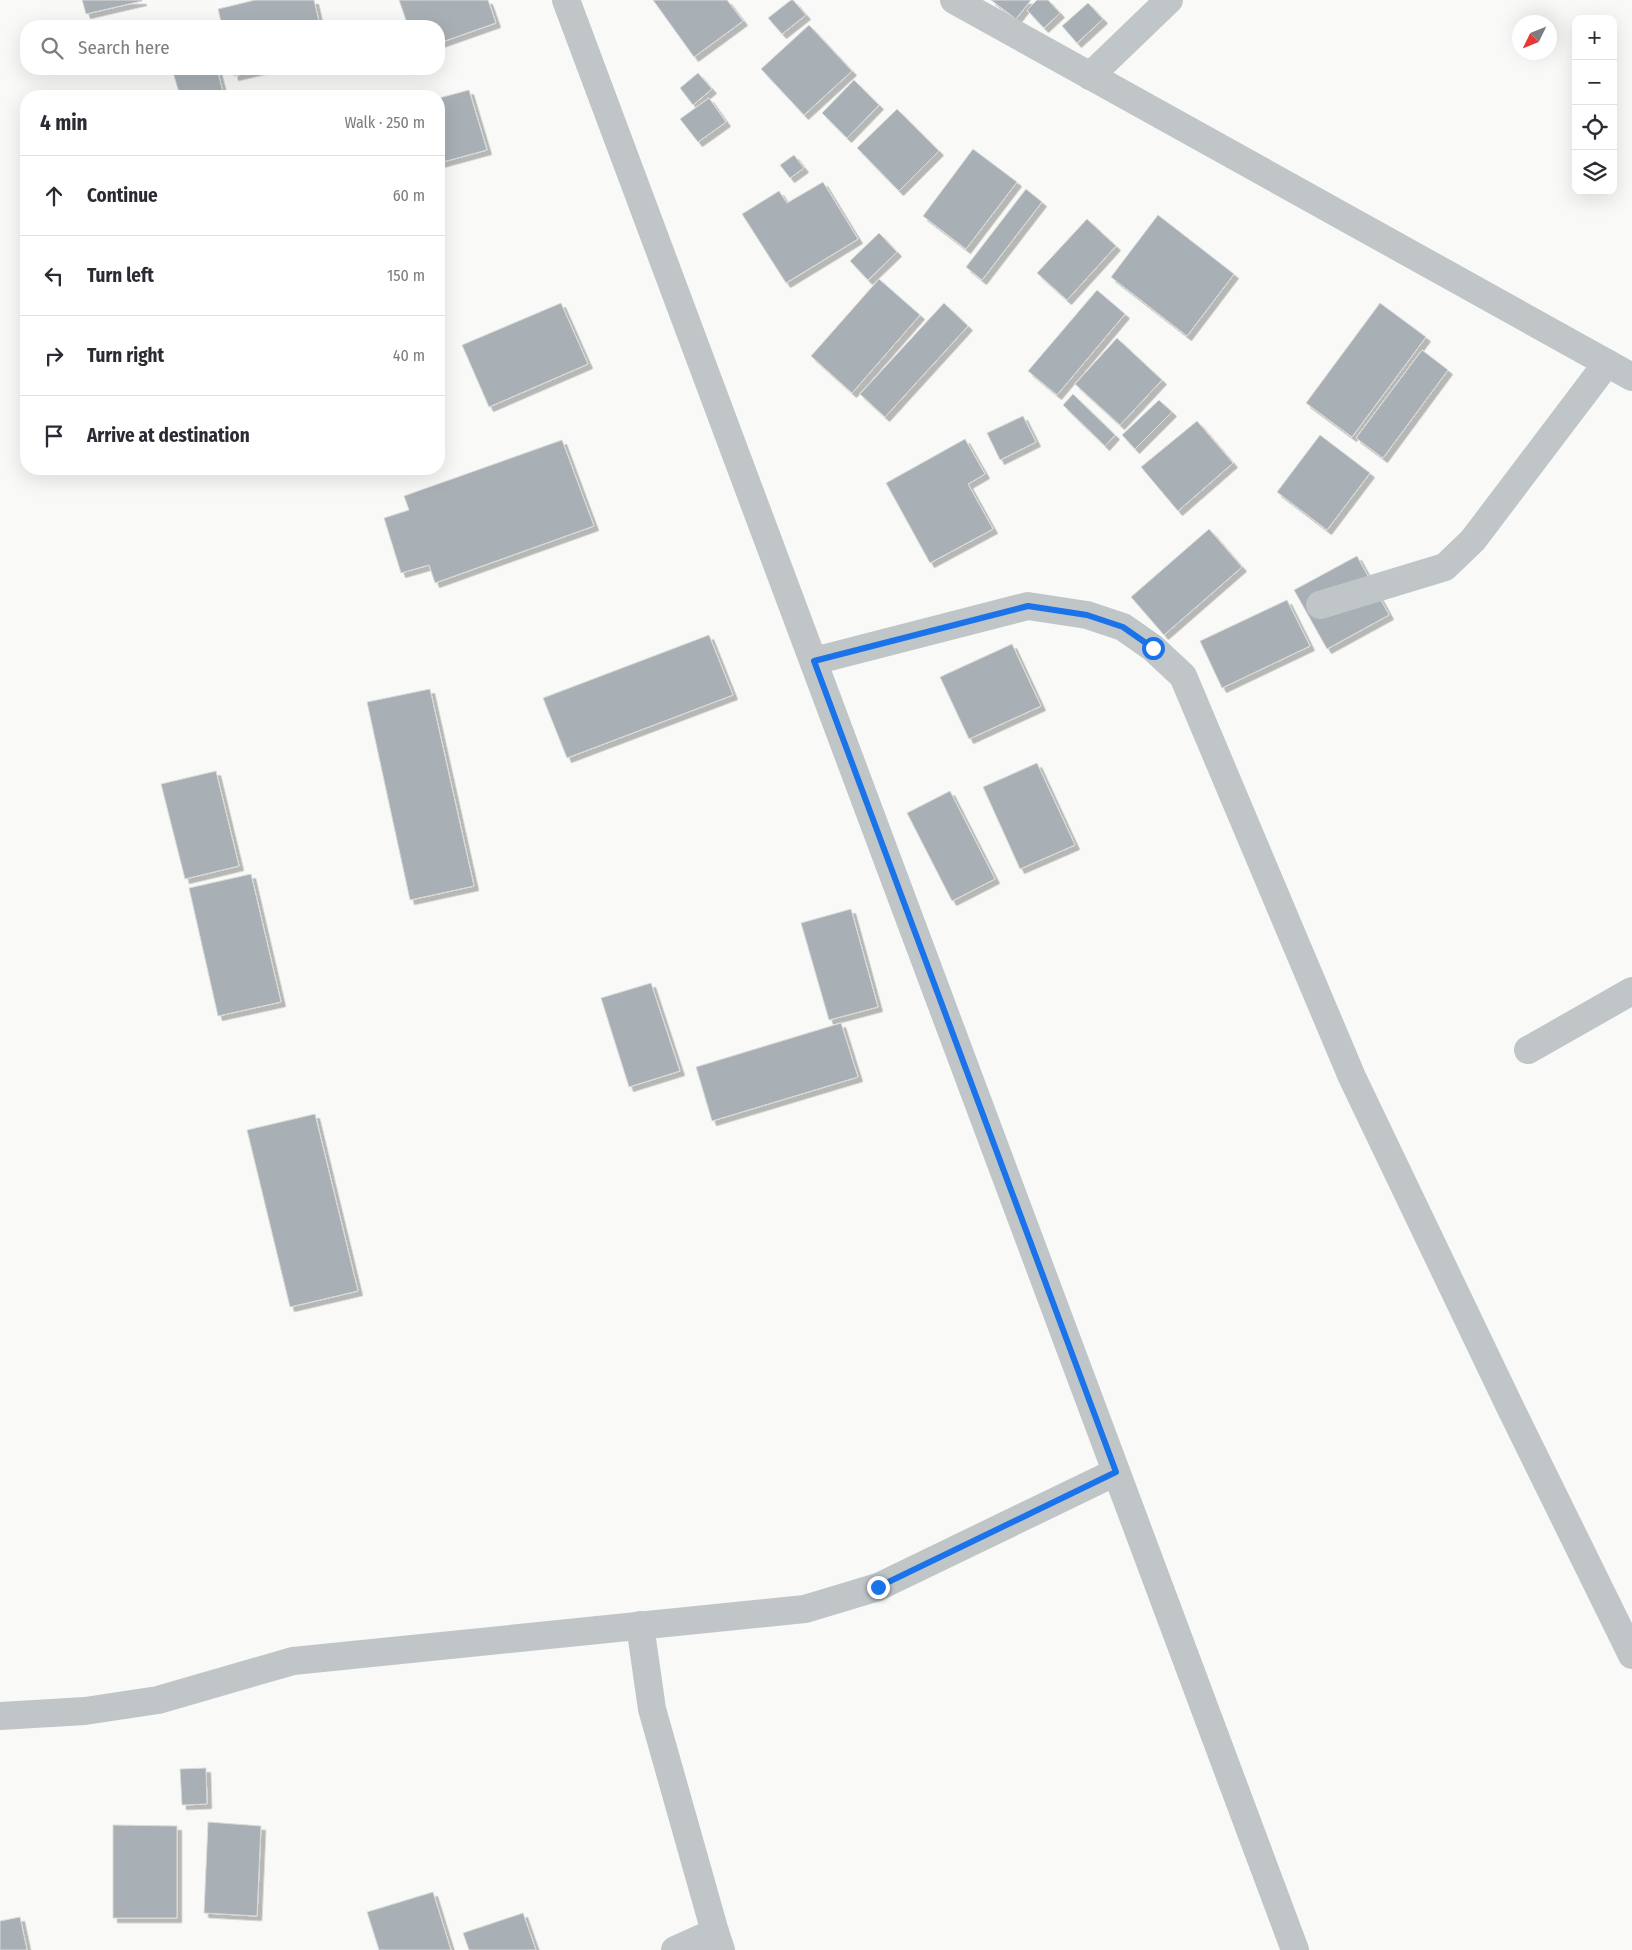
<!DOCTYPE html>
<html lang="en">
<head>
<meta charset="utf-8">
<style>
  :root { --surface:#fff; --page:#f2f2f3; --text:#2b2b33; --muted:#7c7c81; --line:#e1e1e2 }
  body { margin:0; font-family:"Fira Sans Condensed",sans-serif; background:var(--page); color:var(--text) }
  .controls { position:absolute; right:15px; top:15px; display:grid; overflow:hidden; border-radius:10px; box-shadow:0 5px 20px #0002 }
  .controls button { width:45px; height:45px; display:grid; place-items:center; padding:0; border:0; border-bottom:1px solid var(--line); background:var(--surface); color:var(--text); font:25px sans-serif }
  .compass { position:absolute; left:1512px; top:15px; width:45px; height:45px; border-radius:50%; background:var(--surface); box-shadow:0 5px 20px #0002; rotate:227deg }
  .stop { position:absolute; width:15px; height:15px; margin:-11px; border:4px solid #1a73e8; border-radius:50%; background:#fff }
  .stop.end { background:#1a73e8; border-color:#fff; box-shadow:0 1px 5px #0008 }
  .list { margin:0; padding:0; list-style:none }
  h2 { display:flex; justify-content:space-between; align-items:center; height:65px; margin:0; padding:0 20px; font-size:21px }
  h2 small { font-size:16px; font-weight:400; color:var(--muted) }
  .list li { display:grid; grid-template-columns:32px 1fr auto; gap:15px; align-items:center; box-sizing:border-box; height:80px; padding:0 20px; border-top:1px solid var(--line) }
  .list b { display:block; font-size:19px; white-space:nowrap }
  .list em { font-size:16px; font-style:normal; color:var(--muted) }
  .icon { flex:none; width:28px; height:28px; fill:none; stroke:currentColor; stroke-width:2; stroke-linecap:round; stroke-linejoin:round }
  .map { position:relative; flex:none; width:1632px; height:1950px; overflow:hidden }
  .search { position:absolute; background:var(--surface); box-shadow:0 5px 20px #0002; left:20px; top:20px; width:425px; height:55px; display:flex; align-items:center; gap:12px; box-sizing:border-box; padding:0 18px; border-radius:20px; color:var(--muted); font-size:19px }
  .panel { position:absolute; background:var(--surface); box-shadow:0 5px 20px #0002; left:20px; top:90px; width:425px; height:385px; border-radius:20px }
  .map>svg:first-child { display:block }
  .building { fill:#a8b0b6; stroke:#dbdbd9; filter:url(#shadow) }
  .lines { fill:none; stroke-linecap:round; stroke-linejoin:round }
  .street { stroke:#c0c5c8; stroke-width:28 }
  .route { stroke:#1a73e8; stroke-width:6 }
</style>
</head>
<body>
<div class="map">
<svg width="1632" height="1950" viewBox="0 0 1632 1950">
  <defs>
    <filter id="shadow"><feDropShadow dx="4.5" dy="4.5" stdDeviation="0" flood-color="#0004"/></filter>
  </defs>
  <rect width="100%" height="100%" fill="#f9f9f7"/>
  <g class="building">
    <polygon points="82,0 142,0 142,1 86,14"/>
    <polygon points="255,0 314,0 320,26 222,26 218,9"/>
    <polygon points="399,0 488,0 496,23 439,43 439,26 408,26"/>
    <polygon points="653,0 727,0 743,21 694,57"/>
    <polygon points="791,0 793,0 806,15 782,34 768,18"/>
    <polygon points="991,0 1031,0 1016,19"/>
    <polygon points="1037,0 1048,0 1060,13 1044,28 1027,10"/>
    <polygon points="1088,3 1103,19 1077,43 1062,26"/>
    <polygon points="809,25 852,71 804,115 761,69"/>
    <polygon points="172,69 217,69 224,96 180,96"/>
    <polygon points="233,69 264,69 234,76"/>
    <polygon points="698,73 712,89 693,105 680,88"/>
    <polygon points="854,80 879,105 847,138 822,113"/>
    <polygon points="469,90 487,150 439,163 439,98"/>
    <polygon points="333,92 334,96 315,96"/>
    <polygon points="709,98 726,122 698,142 680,119"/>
    <polygon points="897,109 939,151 899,191 857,148"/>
    <polygon points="973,149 1017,182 966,249 923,216"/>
    <polygon points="794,155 804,168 790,178 780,165"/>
    <polygon points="823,182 858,239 786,283 742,214 779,191 787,203"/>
    <polygon points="1026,189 1042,202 982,280 966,267"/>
    <polygon points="1158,215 1234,274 1187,336 1111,277"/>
    <polygon points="1087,219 1116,246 1067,300 1037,273"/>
    <polygon points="879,233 897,252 868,280 850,261"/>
    <polygon points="879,279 920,315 852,393 811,356"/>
    <polygon points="1097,290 1125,314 1057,395 1028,371"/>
    <polygon points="561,303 588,364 489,407 462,345"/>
    <polygon points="944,303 968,326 885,417 860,394"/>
    <polygon points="1380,303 1426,337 1352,437 1306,403"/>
    <polygon points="1117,338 1162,380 1120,425 1075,384"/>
    <polygon points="1422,350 1448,370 1383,458 1356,438"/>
    <polygon points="1073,394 1115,435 1105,446 1063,405"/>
    <polygon points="1159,400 1172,412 1135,449 1122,435"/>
    <polygon points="1023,416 1036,442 1000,460 987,433"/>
    <polygon points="1197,421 1233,463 1178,511 1141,467"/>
    <polygon points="1320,435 1370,473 1327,530 1277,492"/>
    <polygon points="965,439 985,474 968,484 993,529 930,563 886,483"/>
    <polygon points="562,440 594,526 435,583 429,565 401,573 384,518 409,510 404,496"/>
    <polygon points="1209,529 1242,567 1164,635 1131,597"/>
    <polygon points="1357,556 1389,615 1327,649 1294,590"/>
    <polygon points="1287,600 1310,646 1222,688 1200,641"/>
    <polygon points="709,635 733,695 567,758 543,698"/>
    <polygon points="1012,644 1041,706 969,739 940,677"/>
    <polygon points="430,689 474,886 410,900 367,702"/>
    <polygon points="1037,763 1075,845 1020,869 983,787"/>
    <polygon points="216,771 239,866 185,879 161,784"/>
    <polygon points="950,791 995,879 952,901 907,813"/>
    <polygon points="251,874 281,1002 218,1016 189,888"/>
    <polygon points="851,909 878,1007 829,1020 801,923"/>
    <polygon points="651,983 680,1071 629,1087 601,998"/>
    <polygon points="841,1023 858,1077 712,1121 696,1067"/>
    <polygon points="315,1114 358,1291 290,1307 247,1130"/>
    <polygon points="206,1768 207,1804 182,1805 180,1769"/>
    <polygon points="208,1822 261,1826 257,1916 204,1913"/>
    <polygon points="113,1825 177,1826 177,1918 113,1918"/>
    <polygon points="433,1892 451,1950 379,1950 367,1912"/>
    <polygon points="523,1913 536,1950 469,1950 463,1933"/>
    <polygon points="20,1917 27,1950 0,1950 0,1921"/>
  </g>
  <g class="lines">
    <g class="street">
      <polyline points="566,0 1295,1950"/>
      <polyline points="954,0 1632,377"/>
      <polyline points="1090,76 1169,0"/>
      <polyline points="1320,605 1445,567 1473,540 1607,363"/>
      <polyline points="814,661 1028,606 1087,615 1123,627 1153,648 1183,676 1352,1077 1511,1409 1632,1655"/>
      <polyline points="1528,1050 1632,991"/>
      <polyline points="640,1625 652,1709 715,1932 721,1950"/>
      <polyline points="0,1716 85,1711 158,1700 293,1661 805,1609 878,1587 1116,1472"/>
      <polyline points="675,1950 715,1932"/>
    </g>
  </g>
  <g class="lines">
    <polyline class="route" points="878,1587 1116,1472 814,661 1028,606 1087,615 1123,627 1153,648"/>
  </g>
</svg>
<div class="controls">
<button>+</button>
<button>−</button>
<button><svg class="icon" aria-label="locate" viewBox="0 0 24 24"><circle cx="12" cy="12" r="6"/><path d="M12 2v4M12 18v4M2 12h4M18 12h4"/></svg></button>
<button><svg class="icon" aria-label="layers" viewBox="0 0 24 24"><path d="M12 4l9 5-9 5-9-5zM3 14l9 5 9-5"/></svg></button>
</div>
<svg class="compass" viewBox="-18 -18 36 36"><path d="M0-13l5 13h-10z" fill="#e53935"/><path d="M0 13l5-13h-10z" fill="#7c7c81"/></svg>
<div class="stop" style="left:1153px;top:648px"></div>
<div class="stop end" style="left:878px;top:1587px"></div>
<div class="search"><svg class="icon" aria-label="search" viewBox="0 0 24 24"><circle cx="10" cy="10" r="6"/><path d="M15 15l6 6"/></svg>Search here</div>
<section class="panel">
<h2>4 min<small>Walk · 250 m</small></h2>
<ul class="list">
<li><svg class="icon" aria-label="ahead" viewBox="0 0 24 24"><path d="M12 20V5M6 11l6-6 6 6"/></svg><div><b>Continue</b></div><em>60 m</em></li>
<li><svg class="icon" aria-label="left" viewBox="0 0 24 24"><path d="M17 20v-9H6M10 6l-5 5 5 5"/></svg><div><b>Turn left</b></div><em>150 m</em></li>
<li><svg class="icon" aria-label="right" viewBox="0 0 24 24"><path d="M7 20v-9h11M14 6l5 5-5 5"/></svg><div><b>Turn right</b></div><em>40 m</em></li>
<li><svg class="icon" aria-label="arrive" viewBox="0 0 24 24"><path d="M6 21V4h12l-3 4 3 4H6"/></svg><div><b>Arrive at destination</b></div></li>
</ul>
</section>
</div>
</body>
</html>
